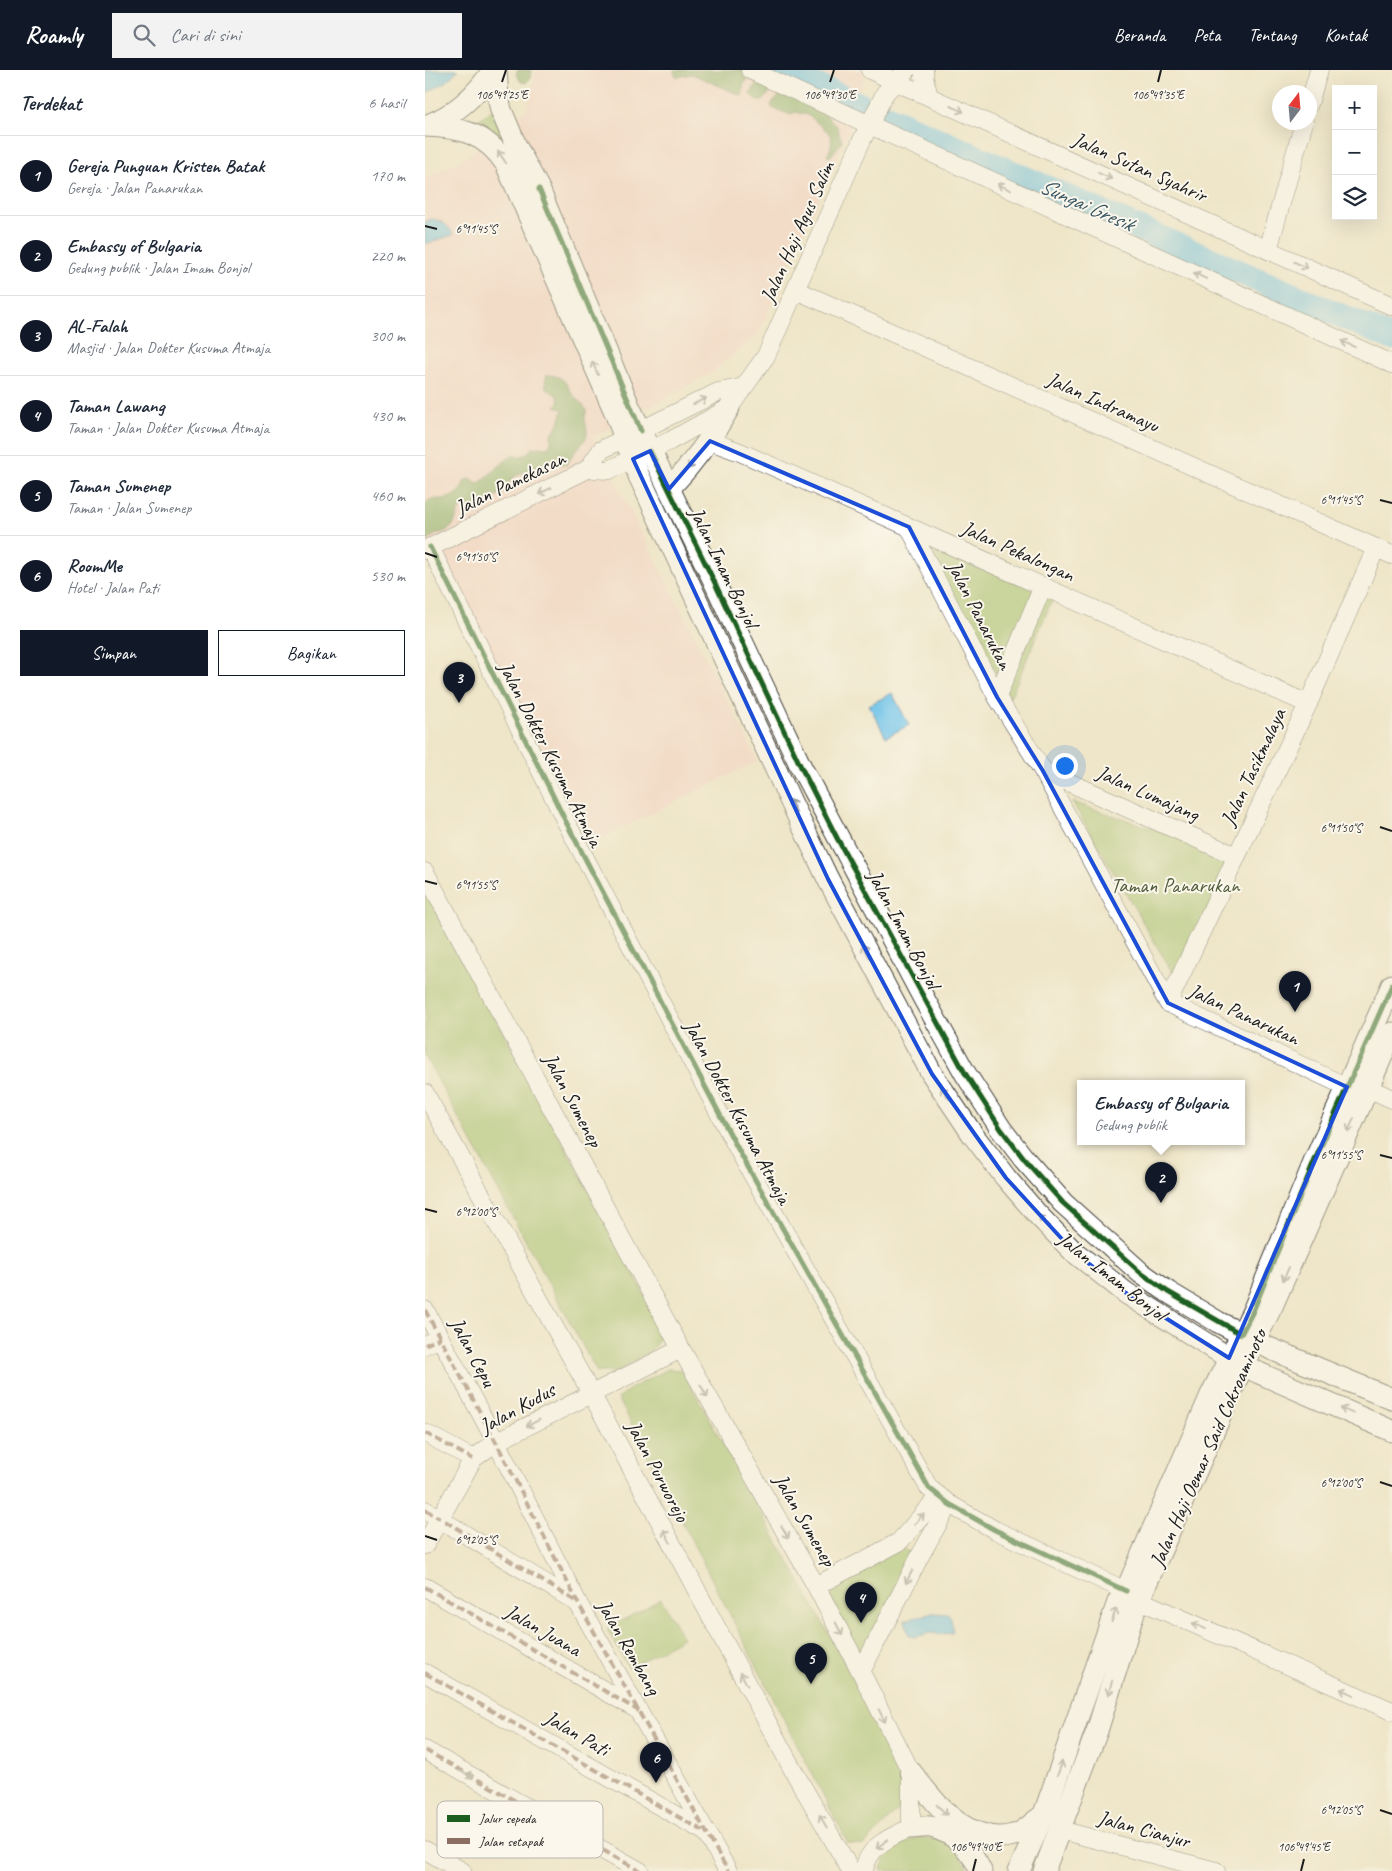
<!DOCTYPE html>
<html lang="id">
<head>
<meta charset="utf-8">
<style>
  :root { --surface:#fff; --page:#f2f2f3; --text:#1f2937; --muted:#747a83; --line:#e0e1e3; --accent:#111827 }
  body { margin:0; font-family:Caveat,sans-serif; background:var(--page); color:var(--text) }
  .controls { position:absolute; right:15px; top:15px; display:grid; overflow:hidden; border-radius:0px; box-shadow:0 5px 20px #0002 }
  .controls button { width:45px; height:45px; display:grid; place-items:center; padding:0; border:0; border-bottom:1px solid var(--line); background:var(--surface); color:var(--text); font:25px sans-serif }
  .compass { position:absolute; left:847px; top:15px; width:45px; height:45px; border-radius:50%; background:var(--surface); box-shadow:0 5px 20px #0002; rotate:16deg }
  .you { position:absolute; left:639px; top:695px; width:18px; height:18px; margin:-12px; border:4px solid #fff; border-radius:50%; background:#1a73e8; box-shadow:0 0 0 8px #1a73e833 }
  .badge { display:grid; place-items:center; width:32px; height:32px; border-radius:50%; background:var(--accent); color:#fff; font-size:16px; font-weight:700 }
  .pin { position:absolute; translate:-50% -41px; filter:drop-shadow(0 1px 2px #0008) }
  .pin::after { content:''; position:absolute; top:26px; width:18px; height:15px; background:inherit; clip-path:polygon(0 0,100% 0,50% 100%) }
  .popup { position:absolute; left:652px; top:1010px; width:168px; height:65px; box-sizing:border-box; display:grid; place-content:center; border-radius:0px; background:var(--surface); filter:drop-shadow(0 1px 4px #0005); font-size:16px; white-space:nowrap; color:var(--muted) }
  .popup b { font-size:19px; color:var(--text) }
  .popup::after { content:''; position:absolute; left:50%; top:100%; margin-left:-10px; border:10px solid transparent; border-top-color:var(--surface) }
  .list { margin:0; padding:0; list-style:none }
  h2 { display:flex; justify-content:space-between; align-items:center; height:65px; margin:0; padding:0 20px; font-size:21px }
  h2 small { font-size:16px; font-weight:400; color:var(--muted) }
  .list li { display:grid; grid-template-columns:32px 1fr auto; gap:15px; align-items:center; box-sizing:border-box; height:80px; padding:0 20px; border-top:1px solid var(--line) }
  .list b { display:block; font-size:19px; white-space:nowrap }
  .list p { margin:0; font-size:16px; white-space:nowrap; color:var(--muted) }
  .list em { font-size:16px; font-style:normal; color:var(--muted) }
  .actions { display:flex; gap:10px; padding:15px 20px }
  .actions a { flex:1; padding:11px 0; border:1px solid var(--accent); border-radius:0px; text-align:center; font-size:18px; color:var(--accent) }
  .actions .main { background:var(--accent); color:#fff }
  .icon { flex:none; width:28px; height:28px; fill:none; stroke:currentColor; stroke-width:2; stroke-linecap:round; stroke-linejoin:round }
  .map { position:relative; flex:none; width:967px; height:1801px; overflow:hidden }
  header { display:flex; align-items:center; gap:30px; box-sizing:border-box; height:70px; padding:0 25px; background:var(--accent); color:#fff }
  header strong { font-size:24px }
  nav { display:flex; gap:28px; margin-inline-start:auto; font-size:18px }
  .search { width:350px; height:45px; background:var(--page); display:flex; align-items:center; gap:12px; box-sizing:border-box; padding:0 18px; border-radius:0px; color:var(--muted); font-size:19px }
  main { display:flex }
  aside { flex:1; background:var(--surface) }
  .map>svg:first-child { display:block }
  .built { fill:#f7d1c8 }
  .green { fill:#9ebf68; stroke:#5d6e42 }
  .forest { fill:#7ea65c; stroke:#4d613c }
  .water { fill:#6bc1e8; stroke:#446e82 }
  .lines { fill:none; stroke-linecap:round; stroke-linejoin:round }
  .river { stroke:#6bc1e8; stroke-width:25 }
  .minor-casing { stroke:#3c3a36; stroke-width:19 }
  .major-casing { stroke:#3c3a36; stroke-width:23 }
  .minor { stroke:#fff; stroke-width:18 }
  .major { stroke:#fff; stroke-width:21 }
  .quiet { stroke:#8d6e63; stroke-width:4; stroke-dasharray:8 4; stroke-linecap:butt }
  .cycleway-casing { stroke:#fbf7ec; stroke-width:8 }
  .cycleway { stroke:#1b5e20; stroke-width:5 }
  .oneway { stroke:#999 }
  .marked { fill:none; stroke:#1d4ed8; stroke-width:4; stroke-linejoin:round }
  .ticks { fill:none; stroke:#1c1c1c; stroke-width:2 }
  .labels { text-anchor:middle; stroke-width:4; stroke-linejoin:round; paint-order:stroke }
  .street-label { font-size:21px; fill:#1c1c1c; stroke:#fbf7ec }
  .park-label { font-size:21px; fill:#505d3a; stroke:#fbf7ec }
  .water-label { font-size:22px; font-style:italic; fill:#385663; stroke:#fbf7ec }
  .key { fill:#fbf7ec; stroke:#b8b5ae; stroke-width:1 }
  .key-label { font-size:14px; fill:#1c1c1c }
  .ticks-label { font-size:12px; text-anchor:middle; fill:#1c1c1c; stroke:#fbf7ec; stroke-width:4; stroke-linejoin:round; paint-order:stroke }
</style>
</head>
<body>
<header>
<strong>Roamly</strong>
<div class="search"><svg class="icon" aria-label="search" viewBox="0 0 24 24"><circle cx="10" cy="10" r="6"/><path d="M15 15l6 6"/></svg>Cari di sini</div>
<nav><a>Beranda</a><a>Peta</a><a>Tentang</a><a>Kontak</a></nav>
</header>
<main>
<aside>
<h2>Terdekat<small>6 hasil</small></h2>
<ul class="list">
<li><span class="badge">1</span><div><b>Gereja Punguan Kristen Batak</b><p>Gereja · Jalan Panarukan</p></div><em>170 m</em></li>
<li><span class="badge">2</span><div><b>Embassy of Bulgaria</b><p>Gedung publik · Jalan Imam Bonjol</p></div><em>220 m</em></li>
<li><span class="badge">3</span><div><b>AL-Falah</b><p>Masjid · Jalan Dokter Kusuma Atmaja</p></div><em>300 m</em></li>
<li><span class="badge">4</span><div><b>Taman Lawang</b><p>Taman · Jalan Dokter Kusuma Atmaja</p></div><em>430 m</em></li>
<li><span class="badge">5</span><div><b>Taman Sumenep</b><p>Taman · Jalan Sumenep</p></div><em>460 m</em></li>
<li><span class="badge">6</span><div><b>RoomMe</b><p>Hotel · Jalan Pati</p></div><em>530 m</em></li>
</ul>
<div class="actions"><a class="main">Simpan</a><a>Bagikan</a></div>
</aside>
<div class="map">
<svg width="967" height="1801" viewBox="0 0 967 1801">
  <rect width="100%" height="100%" fill="#fbf7ec"/>
  <filter id="ink" filterUnits="userSpaceOnUse"><feTurbulence type="fractalNoise" baseFrequency=".02" numOctaves="2"/><feDisplacementMap in="SourceGraphic" scale="10" xChannelSelector="R" yChannelSelector="G"/><feConvolveMatrix kernelMatrix="1 2 1 2 8 2 1 2 1" color-interpolation-filters="sRGB"/></filter>
  <filter id="wash" filterUnits="userSpaceOnUse"><feTurbulence type="fractalNoise" baseFrequency=".0096" numOctaves="4" result="noise"/><feDisplacementMap in="SourceGraphic" scale="20" xChannelSelector="R" yChannelSelector="G"/><feGaussianBlur stdDeviation="1.12" result="paint"/><feColorMatrix in="noise" values="0 0 0 0 0 0 0 0 0 0 0 0 0 0 0 0 0 1.4 0 .05"/><feComposite in="paint" operator="in"/></filter>
  <g filter="url(#wash)">
    <rect width="100%" height="100%" fill="#efe6c9"/>
    <g class="built">
      <polygon points="111,0 441,0 424,62 333,264 286,303 168,367 333,691 167,773 9,475 0,479 0,109 40,88 102,39"/>
      <polygon points="0,1768 6,1772 57,1801 28,1801 0,1786"/>
    </g>
    <g class="green">
      <polygon points="69,39 89,85 47,54"/>
      <polygon points="498,470 628,528 585,628"/>
      <polygon points="647,732 814,787 756,917"/>
      <polygon points="0,817 240,1262 227,1279 192,1302 172,1302 0,986"/>
      <polygon points="243,1299 257,1300 478,1697 481,1721 474,1739 439,1775 423,1773 193,1328 205,1319"/>
      <polygon points="477,1477 488,1485 435,1586 401,1519"/>
      <polygon points="236,1529 258,1568 204,1598 182,1559"/>
      <path d="M 495,1767 C 525,1771 530,1774 544,1801 L 456,1801 C 459,1780 477,1773 495,1767 Z"/>
    </g>
    <g class="forest">
      <polygon points="93,0 106,0 105,9 101,13 96,12 91,4"/>
      <path d="M 249,0 L 355,0 L 375,13 L 380,12 L 396,18 L 407,17 L 425,32 L 426,38 L 401,42 L 403,48 L 412,56 L 417,72 L 405,87 L 402,86 C 406,78 409,70 403,62 L 383,45 L 370,42 L 366,45 L 347,38 L 346,34 L 354,27 L 353,22 L 349,20 L 344,23 L 338,31 L 333,31 L 325,24 L 327,20 L 331,16 L 331,12 L 326,9 L 321,10 C 317,15 319,20 317,26 L 267,4 L 252,7 L 249,3 Z"/>
      <path d="M 122,305 C 144,306 139,316 151,328 C 155,333 158,335 162,340 C 157,351 163,354 162,364 C 161,372 155,375 151,381 C 147,385 146,390 141,395 C 138,394 121,395 119,395 C 112,397 91,404 87,409 C 83,413 81,418 79,423 C 65,426 64,437 55,439 C 46,441 44,434 34,440 C 32,444 31,451 28,455 C 21,466 9,459 0,475 L 0,434 L 6,429 C 23,430 35,427 40,410 L 46,409 L 53,414 L 87,385 C 97,387 101,386 107,378 L 115,377 L 123,378 L 126,372 L 126,365 L 134,353 L 138,340 L 130,336 L 134,332 L 133,326 L 121,318 L 120,311 Z"/>
    </g>
    <g class="water">
      <polygon points="0,0 33,0 21,12 0,24"/>
      <path d="M 6,149 C 15,149 25,156 28,165 L 0,174 L 0,152 Z"/>
      <polygon points="467,623 484,655 461,667 444,635"/>
      <polygon points="508,1543 523,1544 526,1549 528,1561 527,1563 514,1564 506,1563 489,1567 484,1566 480,1550"/>
    </g>
    <g class="lines">
      <polyline class="river" points="356,0 692,149 967,268"/>
    </g>
  </g>
  <g filter="url(#ink)">
    <g class="lines">
      <defs>
        <g id="minor">
          <polyline points="325,0 967,294"/>
          <polyline points="445,0 967,236"/>
          <polyline points="499,0 499,7 504,26"/>
          <polyline points="884,34 894,0"/>
          <polyline points="843,180 879,52"/>
          <polyline points="371,220 967,485"/>
          <polyline points="285,371 315,382 883,634"/>
          <polyline points="163,399 176,380 293,322 319,317"/>
          <polyline points="484,457 572,627 618,701 743,933 922,1017"/>
          <polyline points="5,477 141,752 314,1081 504,1418 524,1434 570,1460 701,1521"/>
          <polyline points="0,480 163,399 184,400 245,371 304,338 341,286 436,72 460,23 482,0"/>
          <polyline points="572,627 618,516"/>
          <polyline points="618,701 811,786"/>
          <path d="M 0,802 L 256,1279 L 391,1516 L 436,1602 L 486,1702 L 486,1758 C 466,1766 442,1777 439,1801"/>
          <polyline points="743,933 883,634 951,478"/>
          <polyline points="943,1018 967,1029"/>
          <polyline points="0,1023 166,1323 368,1700 426,1801"/>
          <polyline points="0,1240 71,1372 153,1533 303,1801"/>
          <polyline points="0,1275 15,1268"/>
          <polyline points="0,1363 48,1389"/>
          <polyline points="0,1440 153,1533"/>
          <polyline points="0,1475 48,1389 71,1372 256,1279"/>
          <polyline points="391,1516 474,1472 514,1426"/>
          <polyline points="0,1517 213,1640"/>
          <polyline points="714,1530 967,1641"/>
          <polyline points="436,1602 496,1484 524,1434"/>
          <polyline points="0,1603 282,1763"/>
          <polyline points="0,1680 215,1801"/>
          <polyline points="635,1760 791,1801"/>
          <polyline points="0,1780 37,1801"/>
        </g>
        <g id="major">
          <polyline points="71,0 73,26 76,40 92,78 114,119 204,336 288,509 376,697 499,929 540,1003 576,1059 599,1089 638,1133 716,1203 743,1222 793,1252 846,1279 967,1329"/>
          <path d="M 3,55 C 31,44 51,26 68,0"/>
          <path d="M 0,56 C 35,57 61,63 81,94 L 190,342 L 214,406 L 367,734 L 403,809 L 507,1004 L 548,1065 L 581,1108 L 613,1145 L 648,1181 L 701,1223 L 804,1288 L 834,1303 L 967,1361"/>
          <path d="M 244,419 C 267,394 287,368 304,338"/>
          <path d="M 486,1702 C 508,1730 529,1760 565,1766 C 576,1768 586,1767 596,1762 C 603,1758 610,1751 617,1746"/>
          <path d="M 486,1758 C 492,1758 500,1756 506,1757 C 529,1762 546,1780 556,1801"/>
          <polyline points="594,1801 619,1744 693,1532 701,1521 786,1325 828,1241 890,1090 967,915"/>
          <polyline points="619,1801 672,1661 710,1539 818,1295 848,1234 967,963"/>
        </g>
      </defs>
      <use href="#minor" class="minor-casing"/>
      <use href="#major" class="major-casing"/>
      <use href="#minor" class="minor"/>
      <use href="#major" class="major"/>
      <g class="quiet">
        <polyline points="0,1240 71,1372 153,1533 303,1801"/>
        <polyline points="0,1275 15,1268"/>
        <polyline points="0,1363 48,1389"/>
        <polyline points="0,1440 15,1448"/>
        <polyline points="20,1451 152,1532"/>
        <polyline points="0,1517 214,1641"/>
        <polyline points="0,1603 280,1762"/>
        <polyline points="0,1680 215,1801"/>
      </g>
      <defs>
        <g id="cycleway">
          <polyline points="114,119 216,361"/>
          <polyline points="225,381 288,509 376,697 412,768 540,1003 576,1059 599,1089 638,1133 716,1203 743,1222 816,1264 828,1241 890,1090 967,915"/>
          <polyline points="5,477 141,752 314,1081 504,1418 524,1434 570,1460 701,1521"/>
        </g>
      </defs>
      <use href="#cycleway" class="cycleway-casing"/>
      <use href="#cycleway" class="cycleway"/>
    </g>
    <defs><path id="oneway-shaft" d="M-6 0H5M1.5-3L5.5 0L1.5 3" fill="none" stroke-width="1.6" stroke-linecap="round" stroke-linejoin="round" transform="scale(1.25)"/></defs>
    <g class="oneway">
      <use href="#oneway-shaft" transform="translate(532 39) rotate(24)"/>
      <use href="#oneway-shaft" transform="translate(77 87) rotate(-124)"/>
      <use href="#oneway-shaft" transform="translate(680 106) rotate(24)"/>
      <use href="#oneway-shaft" transform="translate(579 117) rotate(-155)"/>
      <use href="#oneway-shaft" transform="translate(876 195) rotate(24)"/>
      <use href="#oneway-shaft" transform="translate(775 206) rotate(-155)"/>
      <use href="#oneway-shaft" transform="translate(923 274) rotate(-155)"/>
      <use href="#oneway-shaft" transform="translate(170 298) rotate(-114)"/>
      <use href="#oneway-shaft" transform="translate(275 331) rotate(-27)"/>
      <use href="#oneway-shaft" transform="translate(267 393) rotate(127)"/>
      <use href="#oneway-shaft" transform="translate(120 421) rotate(154)"/>
      <use href="#oneway-shaft" transform="translate(368 736) rotate(-116)"/>
      <use href="#oneway-shaft" transform="translate(441 881) rotate(-118)"/>
      <use href="#oneway-shaft" transform="translate(520 1023) rotate(-124)"/>
      <use href="#oneway-shaft" transform="translate(926 1055) rotate(114)"/>
      <use href="#oneway-shaft" transform="translate(619 1151) rotate(-135)"/>
      <use href="#oneway-shaft" transform="translate(861 1204) rotate(114)"/>
      <use href="#oneway-shaft" transform="translate(279 1321) rotate(60)"/>
      <use href="#oneway-shaft" transform="translate(922 1341) rotate(-157)"/>
      <use href="#oneway-shaft" transform="translate(108 1353) rotate(153)"/>
      <use href="#oneway-shaft" transform="translate(494 1449) rotate(-48)"/>
      <use href="#oneway-shaft" transform="translate(360 1462) rotate(60)"/>
      <use href="#oneway-shaft" transform="translate(242 1466) rotate(-118)"/>
      <use href="#oneway-shaft" transform="translate(484 1507) rotate(117)"/>
      <use href="#oneway-shaft" transform="translate(689 1545) rotate(-71)"/>
      <use href="#oneway-shaft" transform="translate(774 1556) rotate(-156)"/>
      <use href="#oneway-shaft" transform="translate(414 1559) rotate(63)"/>
      <use href="#oneway-shaft" transform="translate(319 1609) rotate(-118)"/>
      <use href="#oneway-shaft" transform="translate(685 1618) rotate(107)"/>
      <use href="#oneway-shaft" transform="translate(922 1622) rotate(-156)"/>
      <use href="#oneway-shaft" transform="translate(457 1646) rotate(64)"/>
      <use href="#oneway-shaft" transform="translate(635 1698) rotate(-71)"/>
      <use href="#oneway-shaft" transform="translate(42 1704) rotate(29)"/>
      <use href="#oneway-shaft" transform="translate(517 1740) rotate(44)"/>
      <use href="#oneway-shaft" transform="translate(398 1751) rotate(-120)"/>
      <use href="#oneway-shaft" transform="translate(457 1774) rotate(141)"/>
    </g>
  </g>
  <path d="M0 0H967V1801H0ZM 285,371 L 484,457 L 572,627 L 618,701 L 743,933 L 922,1017 L 804,1288 L 701,1223 L 648,1181 L 581,1108 L 507,1004 L 403,809 L 208,389 L 225,381 L 244,419 Z" fill="#efe6c9" fill-opacity=".55" fill-rule="evenodd"/>
  <path class="marked" d="M 285,371 L 484,457 L 572,627 L 618,701 L 743,933 L 922,1017 L 804,1288 L 701,1223 L 648,1181 L 581,1108 L 507,1004 L 403,809 L 208,389 L 225,381 L 244,419 Z"/>
  <path class="ticks" d="M 77,12 L 81,0M 405,12 L 409,0M 733,12 L 736,0M 0,156 L 12,159M 955,430 L 967,433M 0,483 L 12,487M 955,757 L 967,761M 0,811 L 12,814M 955,1085 L 967,1088M 0,1139 L 12,1142M 955,1412 L 967,1416M 0,1466 L 12,1470M 955,1740 L 967,1744M 548,1801 L 551,1789M 876,1801 L 879,1789"/>
  <g class="labels">
    <g class="street-label">
      <text transform="translate(715 97) rotate(24)" y="7">Jalan Sutan Syahrir</text>
      <text transform="translate(372 162) rotate(-66)" y="7">Jalan Haji Agus Salim</text>
      <text transform="translate(678 332) rotate(24)" y="7">Jalan Indramayu</text>
      <text transform="translate(85 413) rotate(-26)" y="7">Jalan Pamekasan</text>
      <text transform="translate(593 481) rotate(24)" y="7">Jalan Pekalongan</text>
      <text transform="translate(299 497) rotate(64)" y="7">Jalan Imam Bonjol</text>
      <text transform="translate(555 545) rotate(63)" y="7">Jalan Panarukan</text>
      <text transform="translate(126 684) rotate(63)" y="7">Jalan Dokter Kusuma Atmaja</text>
      <text transform="translate(828 697) rotate(-65)" y="7">Jalan Tasikmalaya</text>
      <text transform="translate(723 723) rotate(24)" y="7">Jalan Lumajang</text>
      <text transform="translate(479 859) rotate(62)" y="7">Jalan Imam Bonjol</text>
      <text transform="translate(819 944) rotate(25)" y="7">Jalan Panarukan</text>
      <text transform="translate(148 1030) rotate(62)" y="7">Jalan Sumenep</text>
      <text transform="translate(313 1042) rotate(62)" y="7">Jalan Dokter Kusuma Atmaja</text>
      <text transform="translate(687 1206) rotate(38)" y="7">Jalan Imam Bonjol</text>
      <text transform="translate(48 1282) rotate(62)" y="7">Jalan Cepu</text>
      <text transform="translate(92 1338) rotate(-29)" y="7">Jalan Kudus</text>
      <text transform="translate(783 1378) rotate(-66)" y="7">Jalan Haji Oemar Said Cokroaminoto</text>
      <text transform="translate(233 1401) rotate(62)" y="7">Jalan Purworejo</text>
      <text transform="translate(380 1450) rotate(60)" y="7">Jalan Sumenep</text>
      <text transform="translate(118 1560) rotate(30)" y="7">Jalan Juana</text>
      <text transform="translate(204 1577) rotate(60)" y="7">Jalan Rembang</text>
      <text transform="translate(152 1663) rotate(30)" y="7">Jalan Pati</text>
      <text transform="translate(719 1759) rotate(15)" y="7">Jalan Cianjur</text>
    </g>
    <g class="park-label">
      <text x="750" y="822">Taman Panarukan</text>
    </g>
    <g class="water-label">
      <text transform="translate(662 134) rotate(24)" y="8">Sungai Gresik</text>
    </g>
  </g>
  <rect x="12" y="1731" width="166" height="57" rx="8" class="key"/>
  <rect x="22" y="1745" width="23" height="7" fill="#1b5e20"/>
  <rect x="22" y="1768" width="23" height="6" fill="#8d6e63"/>
  <g class="key-label">
    <text x="54" y="1753">Jalur sepeda</text>
    <text x="54" y="1776">Jalan setapak</text>
  </g>
  <g class="ticks-label">
    <text x="77" y="29">106°49'25"E</text>
    <text x="405" y="29">106°49'30"E</text>
    <text x="733" y="29">106°49'35"E</text>
    <text x="51" y="163">6°11'45"S</text>
    <text x="916" y="434">6°11'45"S</text>
    <text x="51" y="491">6°11'50"S</text>
    <text x="916" y="762">6°11'50"S</text>
    <text x="51" y="819">6°11'55"S</text>
    <text x="916" y="1089">6°11'55"S</text>
    <text x="51" y="1146">6°12'00"S</text>
    <text x="916" y="1417">6°12'00"S</text>
    <text x="51" y="1474">6°12'05"S</text>
    <text x="916" y="1744">6°12'05"S</text>
    <text x="551" y="1781">106°49'40"E</text>
    <text x="879" y="1781">106°49'45"E</text>
  </g>
</svg>
<div class="controls">
<button>+</button>
<button>−</button>
<button><svg class="icon" aria-label="layers" viewBox="0 0 24 24"><path d="M12 4l9 5-9 5-9-5zM3 14l9 5 9-5"/></svg></button>
</div>
<svg class="compass" viewBox="-18 -18 36 36"><path d="M0-13l5 13h-10z" fill="#e53935"/><path d="M0 13l5-13h-10z" fill="#747a83"/></svg>
<div class="you"></div>
<div class="pin badge" style="left:870px;top:942px">1</div>
<div class="pin badge" style="left:736px;top:1133px">2</div>
<div class="popup"><b>Embassy of Bulgaria</b>Gedung publik</div>
<div class="pin badge" style="left:34px;top:633px">3</div>
<div class="pin badge" style="left:436px;top:1553px">4</div>
<div class="pin badge" style="left:386px;top:1614px">5</div>
<div class="pin badge" style="left:231px;top:1713px">6</div>
</div>
</main>
</body>
</html>
